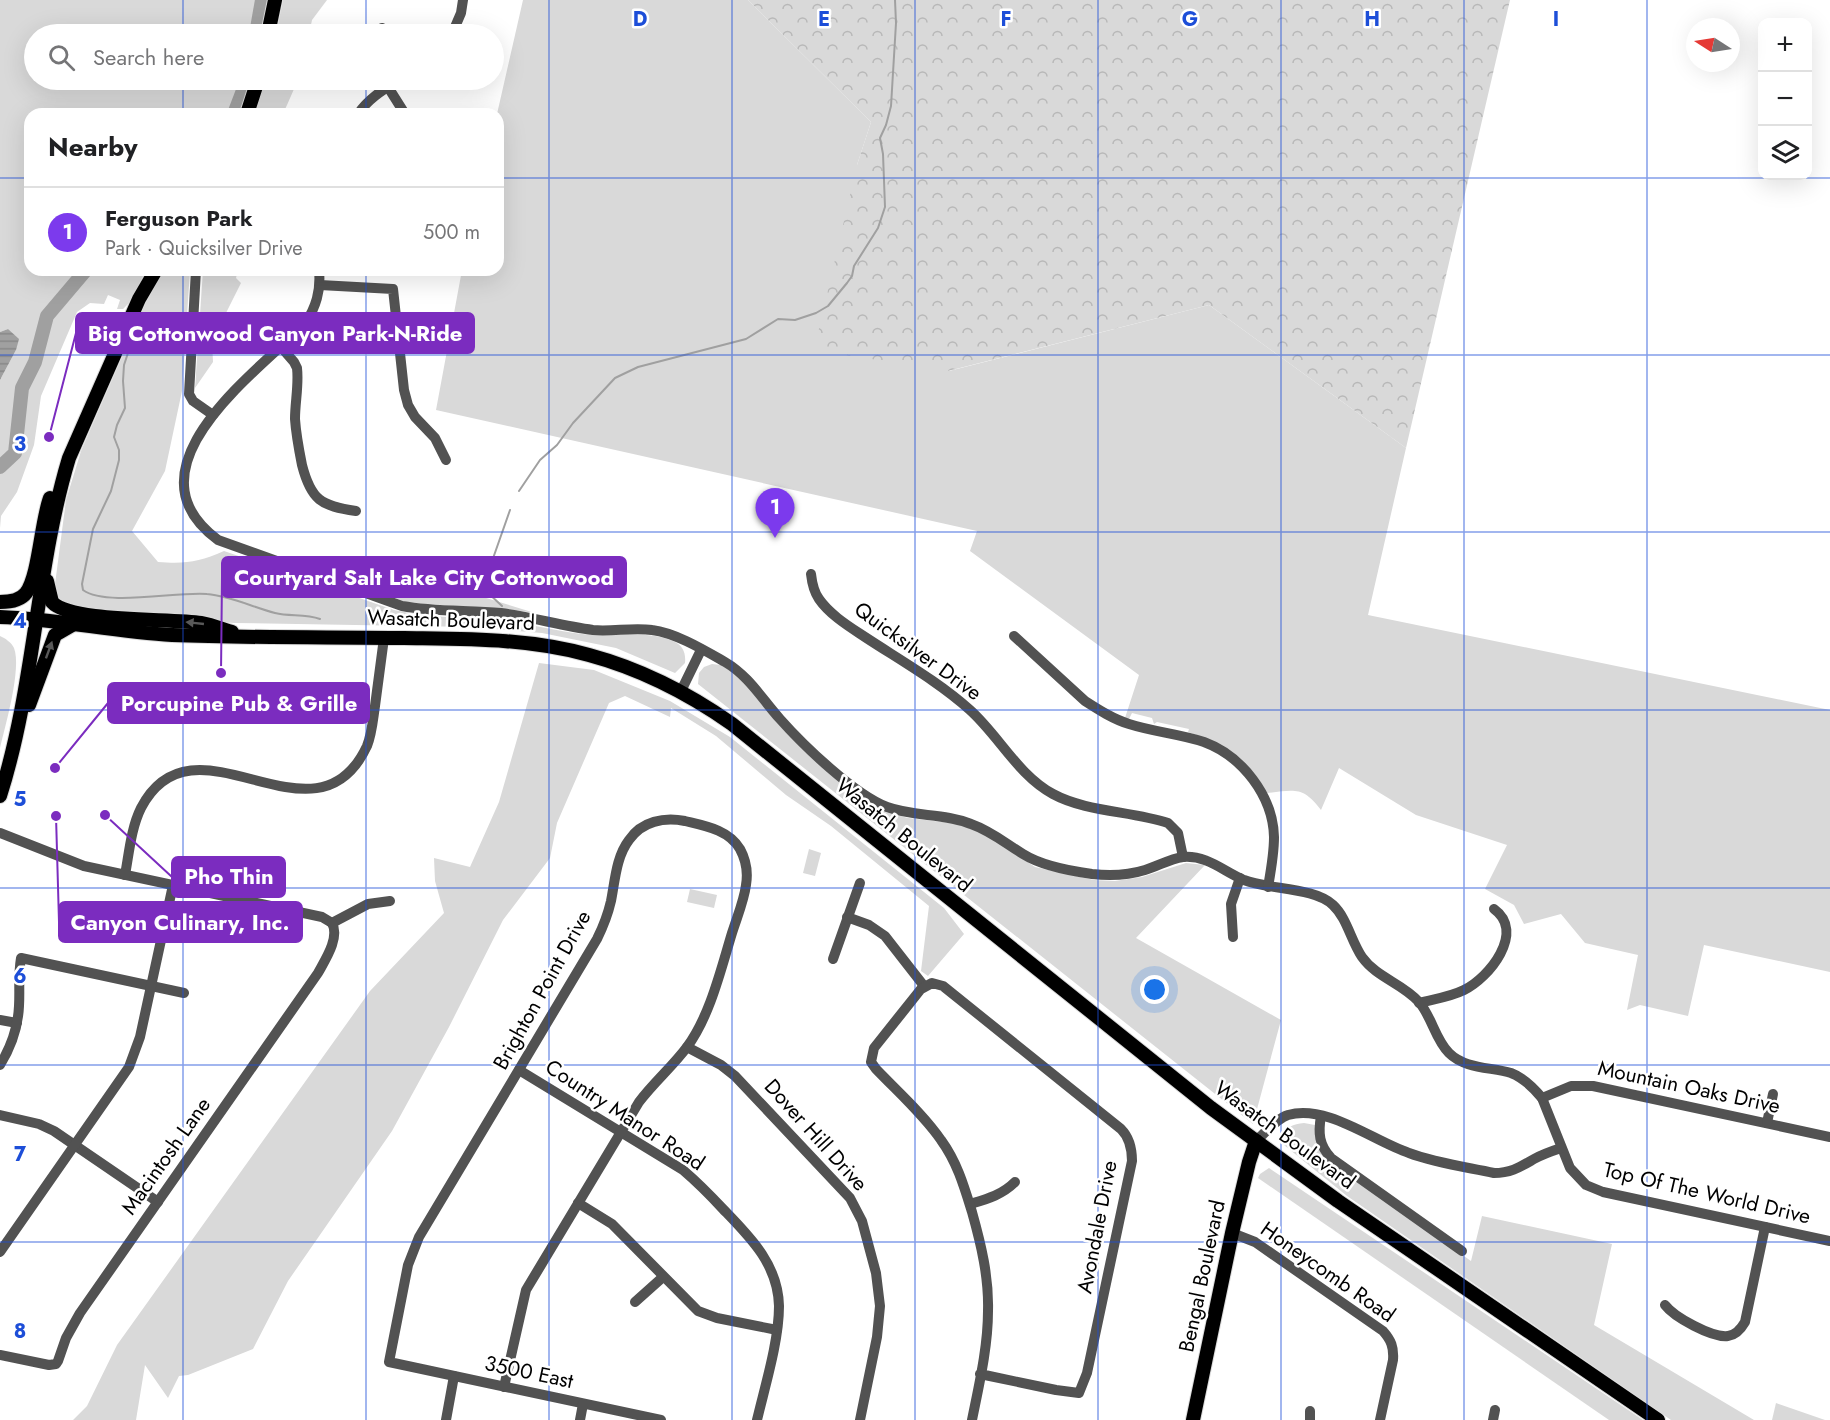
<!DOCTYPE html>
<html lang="en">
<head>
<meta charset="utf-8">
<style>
  :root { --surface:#fff; --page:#f6f6f6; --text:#202124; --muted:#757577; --line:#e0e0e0; --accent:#7c3aed }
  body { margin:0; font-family:Jost,sans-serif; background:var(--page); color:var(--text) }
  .controls { position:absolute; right:18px; top:18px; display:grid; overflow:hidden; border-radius:12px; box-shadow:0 6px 24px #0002 }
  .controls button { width:54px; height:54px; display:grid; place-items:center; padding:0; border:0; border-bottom:2px solid var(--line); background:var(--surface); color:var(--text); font:30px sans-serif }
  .compass { position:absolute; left:1686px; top:18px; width:54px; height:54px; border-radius:50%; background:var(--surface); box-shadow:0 6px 24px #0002; rotate:282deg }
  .you { position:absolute; left:1155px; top:990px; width:21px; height:21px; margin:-15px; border:4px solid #fff; border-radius:50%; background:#1a73e8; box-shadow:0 0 0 9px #1a73e833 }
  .badge { display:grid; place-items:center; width:39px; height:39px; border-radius:50%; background:var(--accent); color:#fff; font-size:20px; font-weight:700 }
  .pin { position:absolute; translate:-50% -50px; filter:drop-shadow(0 2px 3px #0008) }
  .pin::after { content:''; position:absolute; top:32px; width:21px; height:18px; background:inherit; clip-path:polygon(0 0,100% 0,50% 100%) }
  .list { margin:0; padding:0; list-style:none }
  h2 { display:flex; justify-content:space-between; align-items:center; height:78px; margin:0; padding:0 24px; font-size:26px }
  h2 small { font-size:20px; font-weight:400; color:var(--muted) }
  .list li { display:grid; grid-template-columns:39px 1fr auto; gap:18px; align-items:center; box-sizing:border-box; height:90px; padding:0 24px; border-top:2px solid var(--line) }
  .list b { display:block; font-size:22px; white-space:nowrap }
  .list p { margin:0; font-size:20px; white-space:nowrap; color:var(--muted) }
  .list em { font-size:20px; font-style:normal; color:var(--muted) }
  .icon { flex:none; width:33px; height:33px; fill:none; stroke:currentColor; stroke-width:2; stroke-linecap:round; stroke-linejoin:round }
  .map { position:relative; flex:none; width:1830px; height:1420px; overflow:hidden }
  .search { position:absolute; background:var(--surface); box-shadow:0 6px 24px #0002; left:24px; top:24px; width:480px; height:66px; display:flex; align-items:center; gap:15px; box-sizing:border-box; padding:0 21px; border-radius:33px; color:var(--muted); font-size:22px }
  .panel { position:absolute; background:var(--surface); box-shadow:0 6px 24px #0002; left:24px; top:108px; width:480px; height:168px; border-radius:18px }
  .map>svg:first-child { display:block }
  .grass { fill:#d9d9d9 }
  .forest { fill:url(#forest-crowns) }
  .water { fill:url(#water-rules) }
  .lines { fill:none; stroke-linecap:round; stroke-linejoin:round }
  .stream { stroke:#a0a0a0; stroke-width:2 }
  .river { stroke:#a0a0a0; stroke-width:14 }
  .major-casing { stroke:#dbdbdb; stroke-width:16 }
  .minor { stroke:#525252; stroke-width:10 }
  .major { stroke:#000; stroke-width:14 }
  .oneway { fill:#595959 }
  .grid { fill:none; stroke:#1d4ed8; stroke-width:1.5; stroke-opacity:0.55 }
  .labels { text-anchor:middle; stroke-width:5; stroke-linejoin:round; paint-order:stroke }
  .street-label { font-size:21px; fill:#000; stroke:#fff }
  .grid-label { font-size:20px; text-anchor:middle; font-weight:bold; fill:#1d4ed8; stroke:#fff; stroke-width:5; stroke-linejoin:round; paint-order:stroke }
  .leader { fill:none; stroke:#7b2cbf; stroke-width:2 }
  .callout-dot { fill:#7b2cbf; stroke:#fff; stroke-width:2 }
  .callout { fill:#7b2cbf; stroke:#7b2cbf; stroke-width:2 }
  .callout-label { font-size:22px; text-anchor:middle; font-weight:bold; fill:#fff }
</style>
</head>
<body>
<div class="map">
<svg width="1830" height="1420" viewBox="0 0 1830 1420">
  <defs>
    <pattern id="forest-crowns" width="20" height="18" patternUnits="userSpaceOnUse" patternTransform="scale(1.5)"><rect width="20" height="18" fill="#d9d9d9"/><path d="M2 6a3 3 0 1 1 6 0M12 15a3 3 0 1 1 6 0" fill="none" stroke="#b8b8b8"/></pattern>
    <pattern id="water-rules" width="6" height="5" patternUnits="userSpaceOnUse" patternTransform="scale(1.5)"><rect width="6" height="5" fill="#a0a0a0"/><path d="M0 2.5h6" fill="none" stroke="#888"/></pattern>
  </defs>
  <rect width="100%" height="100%" fill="#fff"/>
  <g class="grass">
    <polygon points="0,0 270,0 263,34 34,34 34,80 251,80 241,114 30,114 30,270 146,270 130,302 123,309 117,309 120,300 108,295 104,304 90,303 77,312 41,396 34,445 17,492 1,516 0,528 0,380 16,350 8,329 0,332"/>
    <polygon points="283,0 327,0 312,20 309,34 276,34"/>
    <path d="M 523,0 L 748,0 L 871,122 L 857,165 L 949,371 L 1209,305 L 1406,448 L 1368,615 L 1830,710 L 1830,972 L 1704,945 L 1688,1016 L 1640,1005 L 1627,1010 L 1638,955 L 1585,943 L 1561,914 L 1524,924 L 1514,905 L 1485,889 L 1507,845 L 1416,815 L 1339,768 L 1321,810 C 1303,786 1295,790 1267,793 C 1245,759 1227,745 1188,732 L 1189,729 L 1157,722 L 1154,724 L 1152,718 L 1132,713 L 1129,719 L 1125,718 L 1139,675 L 970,551 L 977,531 L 436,410 L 462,270 L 498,270 L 497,114 Z"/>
    <polygon points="266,80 298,80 283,114 253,114"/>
    <path d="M 164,270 L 190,270 L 182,391 L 165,471 L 132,531 L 158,562 C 186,564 199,562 224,551 L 394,610 C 429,618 464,617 500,620 C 527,623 554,631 582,634 C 612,638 645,629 673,641 C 683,645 686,653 685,663 L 675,673 L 616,648 L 542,633 L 471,627 L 234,623 L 118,615 L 59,604 L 54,592 L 66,500 L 81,451 L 145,304 Z"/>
    <polygon points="203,270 238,270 236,278 241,283 212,341 213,362 195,388"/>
    <polygon points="386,574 473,594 535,613 506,609 409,603 381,593"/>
    <path d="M 0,636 C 5,638 12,643 14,648 C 22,668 5,727 0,748 Z"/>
    <polygon points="539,663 594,670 670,701 730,737 944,908 964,934 928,976 921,971 929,906 831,826 786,795 716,736 671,708 670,717 625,696 609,703 557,823 550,858 503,920 449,1027 392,1131 288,1281 253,1349 188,1375 179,1376 168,1398 145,1365 136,1420 73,1420 87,1406 117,1345 370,991 444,913 435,881 434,858 470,867 499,802"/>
    <polygon points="712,664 721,665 735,674 748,685 766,710 796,743 885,812 908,818 960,824 983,833 1035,867 1094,880 1115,881 1142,877 1186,863 1205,865 1136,938 1281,1020 1253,1124 698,684 699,673 704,667"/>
    <polygon points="809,849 821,853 815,876 803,873"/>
    <polygon points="690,889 717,895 714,908 687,902"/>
    <path d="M 1304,1123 L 1315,1125 L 1343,1171 L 1471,1261 L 1482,1216 L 1612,1244 L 1594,1325 L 1754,1420 L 1671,1420 L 1347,1196 L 1284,1145 L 1280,1137 C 1286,1127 1293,1124 1304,1123 Z"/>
    <polygon points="1269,1168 1643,1420 1609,1420 1258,1178 1260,1174"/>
    <polygon points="1776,1403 1825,1420 1772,1420"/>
  </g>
  <polygon class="forest" points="748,0 1510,0 1406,448 1209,305 948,371 814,350 857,165 871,122"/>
  <polygon class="water" points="8,329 19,339 16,350 0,380 0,332"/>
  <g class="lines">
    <g class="stream">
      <path d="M 136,330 L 138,333 L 129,350 L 124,365 L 123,381 L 125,408 L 117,425 L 114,437 L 119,450 L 119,460 L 111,491 L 93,529 L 82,584 L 83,590 C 106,607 179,591 207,594 C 231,596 252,607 275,613 C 290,617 305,613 320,619"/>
      <polyline points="519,491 540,460 557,445 573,423 615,378 638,367 746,339 778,319 795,320 816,313 828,306 847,283 852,276 854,266 878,228 885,207 883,154 880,138 886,125 891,106 896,23 895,0"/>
      <polyline points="502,606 486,591 484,584 510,510"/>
    </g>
    <g class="river">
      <polyline points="256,34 262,0"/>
      <polyline points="234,114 247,80"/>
      <polyline points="0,467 15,453 22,388 35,362 47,316 86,270"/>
    </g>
    <defs>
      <g id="major">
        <polyline points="268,34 275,0"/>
        <polyline points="247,114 258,80"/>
        <path d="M 47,581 L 52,602 C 71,623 171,618 201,623 C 212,625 222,629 232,632"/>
        <path d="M 0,602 C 9,602 20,601 26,593 C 39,576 41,522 50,498"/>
        <path d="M 0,617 C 58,619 114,632 172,635 C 249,638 327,637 404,638 C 466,639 528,638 589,655 C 641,669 688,693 732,724 L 1211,1108 L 1338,1201 L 1658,1420"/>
        <polyline points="29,705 55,635 74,624"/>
        <path d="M 0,796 C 35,686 36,567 69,458 L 139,299 L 156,270"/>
        <polyline points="1193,1420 1232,1233 1249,1162 1256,1141"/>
      </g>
    </defs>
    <use href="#major" class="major-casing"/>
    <g class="minor">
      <polyline points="382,28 386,34"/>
      <polyline points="452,34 461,13 463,0"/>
      <polyline points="388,87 405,114"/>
      <path d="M 358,114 C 369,98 383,90 399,80"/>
      <polyline points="196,270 189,394 193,401 213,415"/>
      <path d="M 319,270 C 321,291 316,307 305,324 C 254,374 122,469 218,540 L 402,606 C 435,612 468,610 501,613 C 532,617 562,626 593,630 C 612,632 633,627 652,630 C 676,633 704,650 725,662 C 749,676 762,699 780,719 C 804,746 854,794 887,807 C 914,817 944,813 971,824 C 991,831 1005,843 1023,854 C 1042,866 1070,871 1092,874 C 1110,876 1129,875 1145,870 C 1158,866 1170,859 1183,857 C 1207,855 1223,871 1244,880 C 1269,890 1314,887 1333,905 C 1347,918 1351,941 1362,957 C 1377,978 1402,983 1419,1002 C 1432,1017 1435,1039 1449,1053 C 1465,1069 1491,1067 1511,1073 C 1524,1078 1533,1087 1542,1098 L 1570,1168 L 1586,1185 L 1603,1192 L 1830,1241"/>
      <polyline points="320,285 393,289 404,390 408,405 415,417 435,438 446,460"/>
      <path d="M 281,347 L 294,362 L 297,368 C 299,385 295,402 295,419 C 296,434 299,450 302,465 C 311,500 321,506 356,511"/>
      <path d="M 811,574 C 812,583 814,592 819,599 C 830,615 850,627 865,637 C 900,660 939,682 970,710 C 999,736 1018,775 1053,794 C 1086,812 1132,811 1168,823 L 1178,833 L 1183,857"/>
      <path d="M 1014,636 L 1085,701 C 1099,710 1113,719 1129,724 C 1154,732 1180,734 1204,742 C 1242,756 1273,796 1274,837 C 1274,854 1271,870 1268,887"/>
      <polyline points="681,691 701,650"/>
      <polyline points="0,833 84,866 322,917 332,923"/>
      <path d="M 125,875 C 129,854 131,828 141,808 C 195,705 315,857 367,746 C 372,734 373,719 375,706 C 378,683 381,660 384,638"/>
      <polyline points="847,917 869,925 885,936 924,986"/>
      <polyline points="332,923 368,904 390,901"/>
      <polyline points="1233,937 1231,904 1240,878"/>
      <polyline points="833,959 860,883"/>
      <path d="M 1419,1003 C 1434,999 1450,997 1464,990 C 1489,978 1526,932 1494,909"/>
      <polyline points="0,1020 17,1023"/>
      <polyline points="687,1047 721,1065 735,1076 850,1198 862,1221 876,1273 880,1306 877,1337 860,1420"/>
      <path d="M 0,1065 C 11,1047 18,1028 19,1006 C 20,989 18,976 21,958 L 184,993"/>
      <path d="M 519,1070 L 683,1170 C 697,1182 710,1195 723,1209 C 750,1237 778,1264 779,1306 C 779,1341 765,1386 757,1420"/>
      <polyline points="1542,1098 1571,1086 1593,1086 1830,1137"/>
      <polyline points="0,1115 39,1124 54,1131 158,1202"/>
      <path d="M 1321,1116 C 1318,1133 1319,1145 1331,1158 L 1462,1251"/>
      <polyline points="1767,1123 1773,1094"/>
      <path d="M 1256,1141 C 1265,1133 1276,1119 1288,1115 C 1327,1104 1373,1141 1409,1153 C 1436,1163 1466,1167 1494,1173 C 1511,1173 1520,1167 1534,1159 C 1543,1154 1552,1151 1561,1148"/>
      <polyline points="578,1203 612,1224 698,1311 717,1318 777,1330"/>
      <path d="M 970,1204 C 987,1199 1002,1195 1015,1182"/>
      <path d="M 1232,1233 L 1255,1242 L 1383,1331 C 1391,1340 1394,1347 1393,1360 L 1380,1420"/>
      <polyline points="0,1252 129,1067 140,1037 173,885"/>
      <polyline points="635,1302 663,1277"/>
      <path d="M 1665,1305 C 1674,1317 1712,1338 1728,1336 C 1736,1335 1741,1329 1745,1322 L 1765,1227"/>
      <path d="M 0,1355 L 49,1365 L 56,1364 L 58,1361 L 66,1338 L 80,1313 L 318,973 C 325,960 340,938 332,923"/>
      <path d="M 504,1387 L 526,1290 L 639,1102 C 654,1082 673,1066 687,1047 C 710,1016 721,969 732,933 C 737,917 744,901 746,885 C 748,873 746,860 740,849 C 729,830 706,826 685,821 C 664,817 642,821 629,840 C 616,857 615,881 611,901 C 608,914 603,927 597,939 L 419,1237 L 408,1265 L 389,1362 L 661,1420"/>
      <polyline points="446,1420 454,1376"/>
      <polyline points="580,1420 583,1404"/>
      <path d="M 972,1420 C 979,1385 988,1347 988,1311 C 989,1277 981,1244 972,1212 C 964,1186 957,1162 941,1140 C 923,1114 898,1092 876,1069 L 871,1062 L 874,1048 L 921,989 L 932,983 L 943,986 L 1121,1129 C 1130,1138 1132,1149 1132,1161 L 1087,1373 L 1079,1393 L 1056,1390 L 980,1374"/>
      <polyline points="1310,1420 1310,1411"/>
      <polyline points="1493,1420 1495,1410"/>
    </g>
    <use href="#major" class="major"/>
  </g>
  <defs><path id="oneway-solid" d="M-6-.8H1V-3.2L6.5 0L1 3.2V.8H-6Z" transform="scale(1.5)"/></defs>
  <g class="oneway">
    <use href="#oneway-solid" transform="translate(195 623) rotate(-174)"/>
    <use href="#oneway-solid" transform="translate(49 650) rotate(-70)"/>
  </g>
  <path class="grid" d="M 183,0 L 183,34M 366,0 L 366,34M 549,0 L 549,1420M 732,0 L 732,1420M 915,0 L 915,1420M 1098,0 L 1098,1420M 1281,0 L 1281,1420M 1464,0 L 1464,1420M 1647,0 L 1647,1420M 183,80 L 183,114M 366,80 L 366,114M 0,178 L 30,178M 498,178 L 1830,178M 183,270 L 183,1420M 366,270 L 366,1420M 0,355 L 1830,355M 0,532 L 1830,532M 0,710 L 1830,710M 0,888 L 1830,888M 0,1065 L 1830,1065M 0,1242 L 1830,1242"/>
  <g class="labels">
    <g class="street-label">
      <text transform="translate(451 620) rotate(2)" y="7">Wasatch Boulevard</text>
      <text transform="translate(918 651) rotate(36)" y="7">Quicksilver Drive</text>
      <text transform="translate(904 835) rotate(39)" y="7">Wasatch Boulevard</text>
      <text transform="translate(542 990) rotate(-61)" y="7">Brighton Point Drive</text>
      <text transform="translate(1689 1087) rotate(12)" y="7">Mountain Oaks Drive</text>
      <text transform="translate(625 1115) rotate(33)" y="7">Country Manor Road</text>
      <text transform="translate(816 1135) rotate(48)" y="7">Dover Hill Drive</text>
      <text transform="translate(1285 1135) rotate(36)" y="7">Wasatch Boulevard</text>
      <text transform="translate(166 1156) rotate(-55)" y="7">Macintosh Lane</text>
      <text transform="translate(1707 1193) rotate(13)" y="7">Top Of The World Drive</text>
      <text transform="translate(1097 1227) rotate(-79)" y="7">Avondale Drive</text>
      <text transform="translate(1328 1272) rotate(35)" y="7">Honeycomb Road</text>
      <text transform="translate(1202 1276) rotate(-78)" y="7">Bengal Boulevard</text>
      <text transform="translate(529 1372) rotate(12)" y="7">3500 East</text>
    </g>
  </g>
  <g class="grid-label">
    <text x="640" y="26">D</text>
    <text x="824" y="26">E</text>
    <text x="1006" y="26">F</text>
    <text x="1190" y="26">G</text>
    <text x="1372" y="26">H</text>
    <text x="1556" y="26">I</text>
    <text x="20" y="451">3</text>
    <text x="20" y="628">4</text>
    <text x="20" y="806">5</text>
    <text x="20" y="983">6</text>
    <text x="20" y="1161">7</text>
    <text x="20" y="1338">8</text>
  </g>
  <path class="leader" d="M49 437L76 333M221 673L222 577M55 768L108 703M105 815L172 877M56 816L59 922"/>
  <g class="callout-dot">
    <circle cx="49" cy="437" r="6"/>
    <circle cx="221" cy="673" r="6"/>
    <circle cx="55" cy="768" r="6"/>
    <circle cx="105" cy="815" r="6"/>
    <circle cx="56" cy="816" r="6"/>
  </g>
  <g class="callout">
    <rect x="76" y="313" width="398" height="40" rx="6"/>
    <rect x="222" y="557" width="404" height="40" rx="6"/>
    <rect x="108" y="683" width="261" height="40" rx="6"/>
    <rect x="172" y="857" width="113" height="40" rx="6"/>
    <rect x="59" y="902" width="243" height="40" rx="6"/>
  </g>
  <g class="callout-label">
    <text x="275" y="341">Big Cottonwood Canyon Park-N-Ride</text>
    <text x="424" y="585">Courtyard Salt Lake City Cottonwood</text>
    <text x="239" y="711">Porcupine Pub &amp; Grille</text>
    <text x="229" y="884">Pho Thin</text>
    <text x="180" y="930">Canyon Culinary, Inc.</text>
  </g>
</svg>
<div class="controls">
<button>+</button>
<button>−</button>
<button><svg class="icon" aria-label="layers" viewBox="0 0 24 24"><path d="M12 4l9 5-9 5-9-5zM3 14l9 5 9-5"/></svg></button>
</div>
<svg class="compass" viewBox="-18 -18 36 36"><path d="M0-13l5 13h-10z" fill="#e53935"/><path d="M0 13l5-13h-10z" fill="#757577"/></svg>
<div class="you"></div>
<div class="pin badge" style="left:775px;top:538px">1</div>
<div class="search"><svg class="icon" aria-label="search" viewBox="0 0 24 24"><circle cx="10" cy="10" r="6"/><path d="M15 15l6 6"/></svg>Search here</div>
<section class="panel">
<h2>Nearby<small></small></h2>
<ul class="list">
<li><span class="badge">1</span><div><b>Ferguson Park</b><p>Park · Quicksilver Drive</p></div><em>500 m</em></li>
</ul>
</section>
</div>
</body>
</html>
